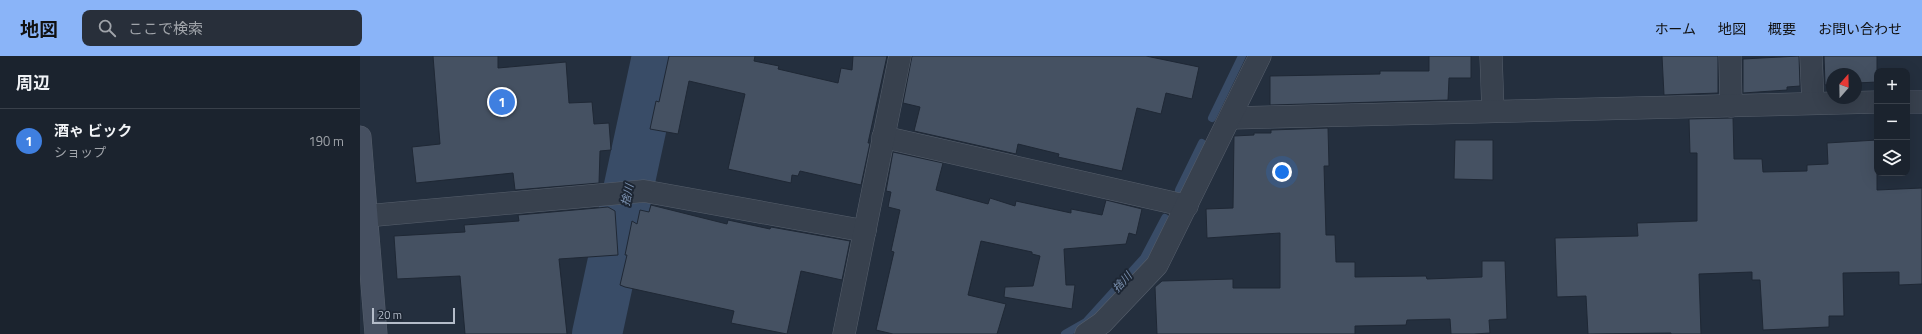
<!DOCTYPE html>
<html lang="ja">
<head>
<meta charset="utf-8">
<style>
  :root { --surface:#1b232e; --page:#282f3a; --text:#f1f3f6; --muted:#a0a4aa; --line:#39404a; --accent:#8ab4f8 }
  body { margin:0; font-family:"Titillium Web","Noto Sans JP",sans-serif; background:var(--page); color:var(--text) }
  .controls { position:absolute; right:12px; top:12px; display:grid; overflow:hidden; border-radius:8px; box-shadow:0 4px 16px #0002 }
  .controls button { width:36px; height:36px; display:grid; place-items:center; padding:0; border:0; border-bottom:1px solid var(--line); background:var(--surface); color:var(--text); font:20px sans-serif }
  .compass { position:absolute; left:1466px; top:12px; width:36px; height:36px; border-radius:50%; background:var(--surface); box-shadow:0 4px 16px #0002; rotate:20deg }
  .scale { position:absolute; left:12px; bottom:10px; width:83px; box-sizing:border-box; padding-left:4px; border:2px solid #b4bcc9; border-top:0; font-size:11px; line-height:14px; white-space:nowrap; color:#b4bcc9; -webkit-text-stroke:3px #1d2633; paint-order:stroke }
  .you { position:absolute; left:922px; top:116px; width:14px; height:14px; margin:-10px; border:3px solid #fff; border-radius:50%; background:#1a73e8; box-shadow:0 0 0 6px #1a73e833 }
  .badge { display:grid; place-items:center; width:26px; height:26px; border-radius:50%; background:var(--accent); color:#fff; font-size:13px; font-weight:700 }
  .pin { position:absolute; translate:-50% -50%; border:2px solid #fff; box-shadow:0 1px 4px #0006 }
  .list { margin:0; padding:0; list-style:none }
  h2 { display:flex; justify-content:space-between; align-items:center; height:52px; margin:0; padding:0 16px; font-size:17px }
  h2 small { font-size:13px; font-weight:400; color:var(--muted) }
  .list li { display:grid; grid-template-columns:26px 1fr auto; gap:12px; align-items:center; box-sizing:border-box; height:64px; padding:0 16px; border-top:1px solid var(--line) }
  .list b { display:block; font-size:15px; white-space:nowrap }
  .list p { margin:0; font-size:13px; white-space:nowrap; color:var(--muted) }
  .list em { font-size:13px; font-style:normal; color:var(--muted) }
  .icon { flex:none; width:22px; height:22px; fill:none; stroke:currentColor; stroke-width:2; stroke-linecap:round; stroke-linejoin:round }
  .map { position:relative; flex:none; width:1562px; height:278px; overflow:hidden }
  header { display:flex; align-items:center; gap:24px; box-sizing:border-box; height:56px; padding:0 20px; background:var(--accent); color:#111 }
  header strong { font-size:19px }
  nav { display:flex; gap:22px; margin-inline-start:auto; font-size:14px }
  .search { width:280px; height:36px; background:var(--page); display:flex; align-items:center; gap:10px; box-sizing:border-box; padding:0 14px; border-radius:8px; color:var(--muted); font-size:15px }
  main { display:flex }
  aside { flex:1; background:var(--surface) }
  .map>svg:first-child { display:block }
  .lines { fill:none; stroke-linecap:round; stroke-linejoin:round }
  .stream { stroke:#394c67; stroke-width:8 }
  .river { stroke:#394c67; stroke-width:50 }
  .building { fill:#455162; stroke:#1f2835 }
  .street-casing { stroke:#565f6c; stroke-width:23 }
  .secondary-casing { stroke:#565f6c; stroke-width:23 }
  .street { stroke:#38414e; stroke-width:22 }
  .secondary { stroke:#465061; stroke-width:22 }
  .labels { text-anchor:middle; stroke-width:4; stroke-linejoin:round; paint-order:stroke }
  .water-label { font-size:11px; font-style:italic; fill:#7c92b1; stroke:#1d2633 }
</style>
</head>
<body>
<header>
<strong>地図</strong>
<div class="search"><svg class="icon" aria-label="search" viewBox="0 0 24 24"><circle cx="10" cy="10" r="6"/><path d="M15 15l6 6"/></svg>ここで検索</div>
<nav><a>ホーム</a><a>地図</a><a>概要</a><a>お問い合わせ</a></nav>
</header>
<main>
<aside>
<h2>周辺<small></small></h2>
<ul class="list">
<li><span class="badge" style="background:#3f7fe0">1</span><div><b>酒ゃ ビック</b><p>ショップ</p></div><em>190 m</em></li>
</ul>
</aside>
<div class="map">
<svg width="1562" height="278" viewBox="0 0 1562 278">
  <rect width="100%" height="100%" fill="#242f3e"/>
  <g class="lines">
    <g class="stream">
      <polyline points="852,62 882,0"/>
      <polyline points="819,134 842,87"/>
      <polyline points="705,278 726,266 784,202 805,162"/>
    </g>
    <polyline class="river" points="237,278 297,0"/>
  </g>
  <g class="building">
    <polygon points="73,0 138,0 138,12 206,6 209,47 232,46 234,68 249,67 251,94 240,95 239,127 155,134 153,117 56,127 52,91 80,88"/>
    <polygon points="309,0 395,0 394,5 419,10 418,13 478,27 481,12 492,14 493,0 527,0 508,87 510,87 501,129 440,115 438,120 432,119 431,127 368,113 385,38 329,25 318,78 290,73 296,45 299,46"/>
    <polygon points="552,0 786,0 839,11 832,43 806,37 801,58 777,52 762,115 698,101 699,98 658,88 656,98 554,75 560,51 543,47"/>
    <polygon points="1069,0 1111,0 1111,22 1089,22 1088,44 910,49 910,20 1020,18 1020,15 1069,15"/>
    <polygon points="1302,0 1358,0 1358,37 1304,39"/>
    <polygon points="1439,0 1440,30 1427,31 1427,34 1383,37 1383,3"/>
    <polygon points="1464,0 1517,0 1517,26 1496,27 1496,18 1472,18 1472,28 1465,29"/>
    <polygon points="1373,62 1374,103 1402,103 1403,116 1447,115 1447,109 1468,108 1467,87 1517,84 1517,134 1562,132 1562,228 1539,229 1539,216 1483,217 1484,260 1469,260 1469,271 1403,274 1400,224 1392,224 1392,216 1339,218 1341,278 1311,278 1311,277 1228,278 1226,240 1197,241 1195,182 1278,180 1277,167 1337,165 1337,97 1330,97 1329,63"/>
    <polygon points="968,72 969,110 964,110 966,179 975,179 976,206 995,206 995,221 1066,220 1067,223 1122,221 1122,205 1145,205 1147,263 1129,264 1130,277 1114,278 1091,278 1090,263 1047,264 1046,269 995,270 995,278 797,278 795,231 802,225 873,223 873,232 920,232 920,177 847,182 846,153 873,152 874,80 894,79 894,77 911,77 911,74"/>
    <polygon points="1095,84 1133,84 1133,124 1094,123"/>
    <polygon points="533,96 583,107 576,134 628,148 630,142 655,150 656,145 711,157 711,153 742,159 746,144 782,153 776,179 769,177 766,188 704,193 706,229 715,229 712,253 644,241 645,231 673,230 680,200 672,198 672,196 621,185 608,239 646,248 637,278 533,278 516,274 534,196 531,195 540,154 528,151 531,136 526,135"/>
    <polygon points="291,149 367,168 368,164 410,173 411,171 490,185 482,224 441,215 427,278 371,267 374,255 265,231 260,229 267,199 265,199 272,165 277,168 280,154 289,156"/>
    <polygon points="248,151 255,155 258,199 199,203 207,278 105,278 100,220 37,223 34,180 105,176 104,169 159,165 158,159"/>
  </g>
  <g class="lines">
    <defs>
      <g id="street">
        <polyline points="1131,0 1133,55"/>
        <polyline points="1370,0 1371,50"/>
        <polyline points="1451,0 1453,47"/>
        <polyline points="1547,46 1562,46"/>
        <polyline points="871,62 1517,46"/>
        <polyline points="523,81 827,150"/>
        <polyline points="6,160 284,135 505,175"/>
        <polyline points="484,278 540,0"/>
        <polyline points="726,278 742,267 797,209 900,0"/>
      </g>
      <polyline id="secondary" points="0,81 16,278"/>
    </defs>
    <use href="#street" class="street-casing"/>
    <use href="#secondary" class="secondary-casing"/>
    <use href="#street" class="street"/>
    <use href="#secondary" class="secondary"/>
  </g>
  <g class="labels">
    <g class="water-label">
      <text transform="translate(267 139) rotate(-78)" y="4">捨川</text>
      <text transform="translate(762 226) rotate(-48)" y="4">捨川</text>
    </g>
  </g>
</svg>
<div class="controls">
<button>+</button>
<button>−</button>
<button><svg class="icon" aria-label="layers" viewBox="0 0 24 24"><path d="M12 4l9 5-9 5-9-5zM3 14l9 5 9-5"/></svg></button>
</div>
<svg class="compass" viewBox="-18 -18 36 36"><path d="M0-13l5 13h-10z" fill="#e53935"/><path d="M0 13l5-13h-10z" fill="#a0a4aa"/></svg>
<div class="scale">20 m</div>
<div class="you"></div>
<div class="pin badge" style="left:142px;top:46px;background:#3f7fe0">1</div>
</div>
</main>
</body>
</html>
